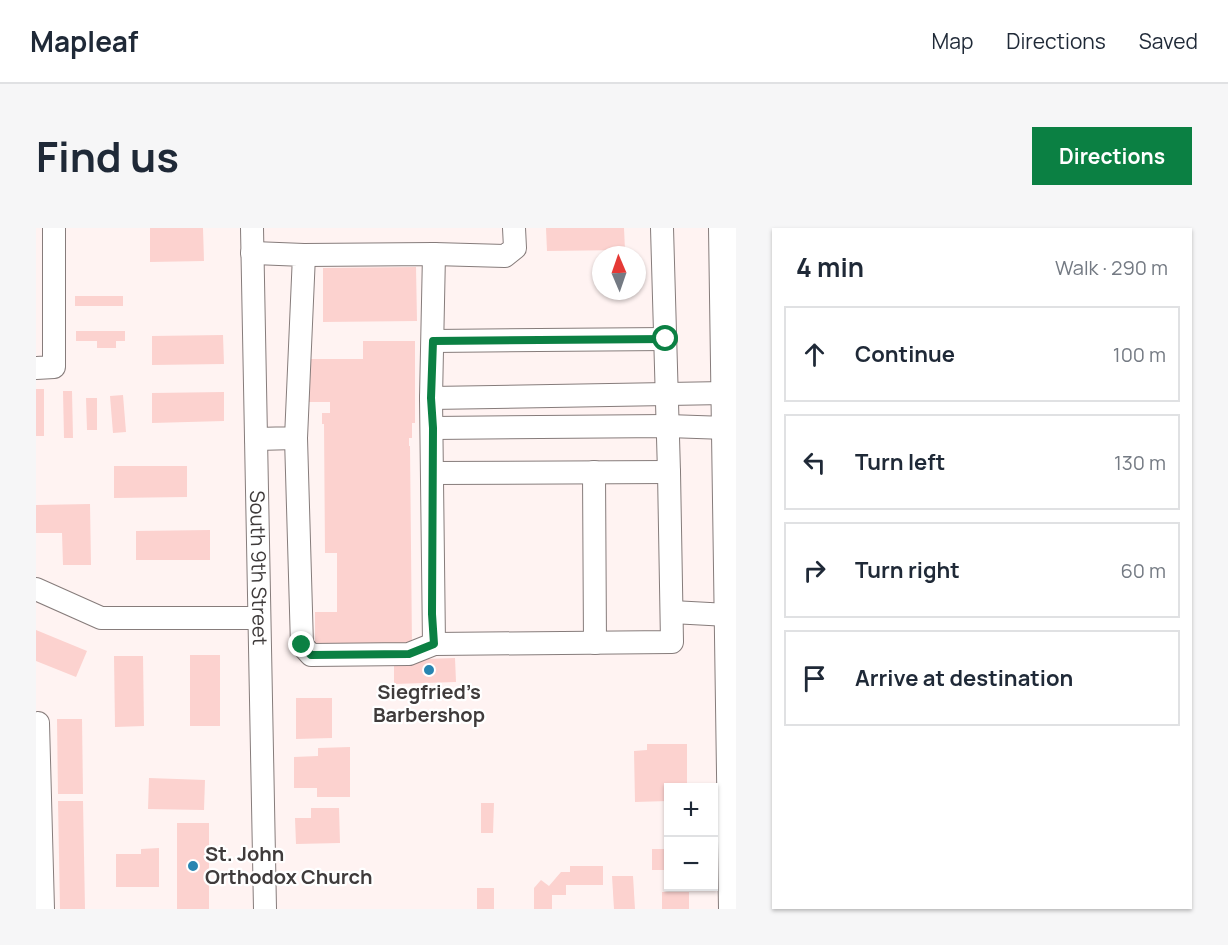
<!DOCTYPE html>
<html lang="en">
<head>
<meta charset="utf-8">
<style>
  :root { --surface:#fff; --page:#f6f6f7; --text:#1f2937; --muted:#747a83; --line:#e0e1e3; --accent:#0b8043 }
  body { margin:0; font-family:Manrope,sans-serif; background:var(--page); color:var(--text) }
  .controls { position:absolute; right:18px; bottom:18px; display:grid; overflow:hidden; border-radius:0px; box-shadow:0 2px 4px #0004 }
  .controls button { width:54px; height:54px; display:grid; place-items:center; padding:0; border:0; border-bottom:2px solid var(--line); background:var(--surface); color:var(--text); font:30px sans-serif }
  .compass { position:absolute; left:556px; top:18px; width:54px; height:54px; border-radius:50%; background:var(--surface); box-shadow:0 2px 4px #0004; rotate:358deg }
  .stop { position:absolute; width:18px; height:18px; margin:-14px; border:4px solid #0b8043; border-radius:50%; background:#fff }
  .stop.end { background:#0b8043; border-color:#fff; box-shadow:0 2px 6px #0008 }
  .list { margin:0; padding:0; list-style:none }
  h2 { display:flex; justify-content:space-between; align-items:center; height:78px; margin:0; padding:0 24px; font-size:26px }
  h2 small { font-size:20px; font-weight:400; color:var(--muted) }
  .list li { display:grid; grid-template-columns:39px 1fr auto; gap:18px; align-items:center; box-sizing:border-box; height:96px; margin:0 12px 12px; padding:0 12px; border:2px solid var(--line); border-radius:0px }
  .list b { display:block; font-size:22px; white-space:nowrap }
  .list em { font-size:20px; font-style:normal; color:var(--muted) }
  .icon { flex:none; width:33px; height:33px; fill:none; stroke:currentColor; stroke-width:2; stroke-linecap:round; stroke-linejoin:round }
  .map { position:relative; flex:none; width:700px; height:681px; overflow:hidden; border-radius:0px }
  header { display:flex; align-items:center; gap:36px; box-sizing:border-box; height:84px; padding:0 30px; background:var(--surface); border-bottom:2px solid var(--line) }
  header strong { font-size:28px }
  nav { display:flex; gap:33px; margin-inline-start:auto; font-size:21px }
  .intro { display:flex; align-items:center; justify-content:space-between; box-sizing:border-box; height:144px; padding:0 36px }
  h1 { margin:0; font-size:42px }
  .button { padding:15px 27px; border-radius:0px; background:var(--accent); color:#fff; font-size:21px; font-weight:700 }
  main { display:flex; gap:36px; padding:0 36px }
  aside { flex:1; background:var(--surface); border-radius:0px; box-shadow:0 2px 4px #0004 }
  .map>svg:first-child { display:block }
  .building { fill:#fcd2cf }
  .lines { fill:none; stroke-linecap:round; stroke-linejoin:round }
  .minor-casing { stroke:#867c7b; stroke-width:24 }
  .major-casing { stroke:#867c7b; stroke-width:30 }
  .minor { stroke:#fff; stroke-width:22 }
  .major { stroke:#fff; stroke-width:28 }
  .route { stroke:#0b8043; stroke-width:8 }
  .poi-dot { fill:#2785b1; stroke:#fff; stroke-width:2 }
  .labels { text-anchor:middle; stroke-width:4.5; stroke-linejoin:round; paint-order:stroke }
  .street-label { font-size:20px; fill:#3f3b3b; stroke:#fff }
  .poi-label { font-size:20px; font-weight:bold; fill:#3f3b3b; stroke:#fff }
</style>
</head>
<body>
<header>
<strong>Mapleaf</strong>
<nav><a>Map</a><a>Directions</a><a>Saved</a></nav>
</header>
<div class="intro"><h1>Find us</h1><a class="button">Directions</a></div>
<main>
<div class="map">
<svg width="700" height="681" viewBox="0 0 700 681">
  <rect width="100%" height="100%" fill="#fff3f2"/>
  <g class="building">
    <polygon points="114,0 167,0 168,33 114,34"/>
    <polygon points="510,0 588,0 589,22 511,23"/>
    <polygon points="380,39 381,93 287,94 287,40"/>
    <rect x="39" y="68" width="48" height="10"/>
    <polygon points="40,103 89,103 89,113 80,113 80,120 61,120 61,113 40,113"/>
    <polygon points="187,107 188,136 116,137 116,108"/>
    <polygon points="327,113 379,113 379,195 376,195 376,210 373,210 373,218 374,218 376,419 279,419 279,384 301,384 301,325 289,325 288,196 286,196 286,185 294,185 294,174 273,174 272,131 327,131"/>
    <rect x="0" y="161" width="8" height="47"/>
    <polygon points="27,163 36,163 37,210 28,210"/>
    <polygon points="188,164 188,193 116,195 116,165"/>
    <polygon points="87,167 90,204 77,205 74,168"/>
    <polygon points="50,170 61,170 61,202 51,202"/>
    <polygon points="78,238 151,238 151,269 78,270"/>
    <polygon points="54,276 55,337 27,337 26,305 0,305 0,277"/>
    <polygon points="174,302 174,332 100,332 100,303"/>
    <polygon points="0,402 51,423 40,449 0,433"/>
    <rect x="154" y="427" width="30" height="71"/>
    <polygon points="78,428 107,428 108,498 79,499"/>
    <polygon points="419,430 420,454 358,456 358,432"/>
    <polygon points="260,470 296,470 296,510 260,511"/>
    <polygon points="21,491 46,491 47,566 22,566"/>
    <polygon points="611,516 651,516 651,560 632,560 632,573 599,574 598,523 611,522"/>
    <polygon points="314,519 314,569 281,569 281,560 258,560 258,529 282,528 282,520"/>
    <polygon points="113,550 169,552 168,582 112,581"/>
    <polygon points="22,573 47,573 49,681 24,681"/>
    <polygon points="445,575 458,575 457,605 445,605"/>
    <polygon points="275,580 303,580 304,615 260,616 259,590 275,590"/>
    <rect x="141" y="595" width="32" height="86"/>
    <polygon points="123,620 123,659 80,659 80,626 105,626 105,621"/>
    <rect x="616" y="621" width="16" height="21"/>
    <polygon points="534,638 567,638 567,657 530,657 530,667 516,667 516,681 498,681 498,660 505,652 513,658 525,644 534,644"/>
    <polygon points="576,648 597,648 599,681 578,681"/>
    <rect x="441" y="660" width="17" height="21"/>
    <rect x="626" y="664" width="27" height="17"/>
  </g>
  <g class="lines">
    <defs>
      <g id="minor">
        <path id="s1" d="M 216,0 L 229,681"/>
        <polyline points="216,25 268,27 260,210 220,211"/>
        <polyline points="268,27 398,26 469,28 479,20 478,0"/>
        <polyline points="397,113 630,111"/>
        <polyline points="0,140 18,139 18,0"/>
        <polyline points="395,170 689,165"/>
        <polyline points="397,200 632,198 690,200"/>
        <polyline points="260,210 266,417 275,427 373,426 398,416 636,414 633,244 626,0"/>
        <polyline points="558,244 559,415"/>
        <polyline points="396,245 633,244"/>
        <polyline points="0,361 65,390 223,390"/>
        <polyline points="636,384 692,387"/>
        <polyline points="398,416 395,170 398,26"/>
        <polyline points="2,495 7,681"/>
      </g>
      <polyline id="major" points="687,0 697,681"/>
    </defs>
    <use href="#minor" class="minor-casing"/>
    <use href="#major" class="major-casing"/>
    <use href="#minor" class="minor"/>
    <use href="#major" class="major"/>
  </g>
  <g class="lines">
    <polyline class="route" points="266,417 275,427 373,426 398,416 396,386 397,200 395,170 397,113 630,111"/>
  </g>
  <g class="poi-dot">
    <circle cx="393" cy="442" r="6"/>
    <circle cx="157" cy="638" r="6"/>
  </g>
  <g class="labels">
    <g class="street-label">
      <text dy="7" stroke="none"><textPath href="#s1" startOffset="340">South 9th Street</textPath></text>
    </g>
    <g class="poi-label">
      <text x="393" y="471">Siegfried’s<tspan x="393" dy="23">Barbershop</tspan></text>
      <text x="169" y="633" text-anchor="start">St. John<tspan x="169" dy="23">Orthodox Church</tspan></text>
    </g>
  </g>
</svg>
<div class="controls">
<button>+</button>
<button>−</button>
</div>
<svg class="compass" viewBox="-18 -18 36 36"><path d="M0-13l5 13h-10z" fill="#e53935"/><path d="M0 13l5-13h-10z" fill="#747a83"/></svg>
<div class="stop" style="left:630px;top:111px"></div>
<div class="stop end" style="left:266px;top:417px"></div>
</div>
<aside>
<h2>4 min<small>Walk · 290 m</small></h2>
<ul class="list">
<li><svg class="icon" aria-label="ahead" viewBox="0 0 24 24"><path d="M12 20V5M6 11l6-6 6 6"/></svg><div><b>Continue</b></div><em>100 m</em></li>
<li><svg class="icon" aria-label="left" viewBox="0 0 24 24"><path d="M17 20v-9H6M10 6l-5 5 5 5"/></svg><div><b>Turn left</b></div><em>130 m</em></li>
<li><svg class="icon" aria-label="right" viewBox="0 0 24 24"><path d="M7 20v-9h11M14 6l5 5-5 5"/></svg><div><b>Turn right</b></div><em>60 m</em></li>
<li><svg class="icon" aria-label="arrive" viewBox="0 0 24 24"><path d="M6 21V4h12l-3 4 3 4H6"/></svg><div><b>Arrive at destination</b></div></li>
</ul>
</aside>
</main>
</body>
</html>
